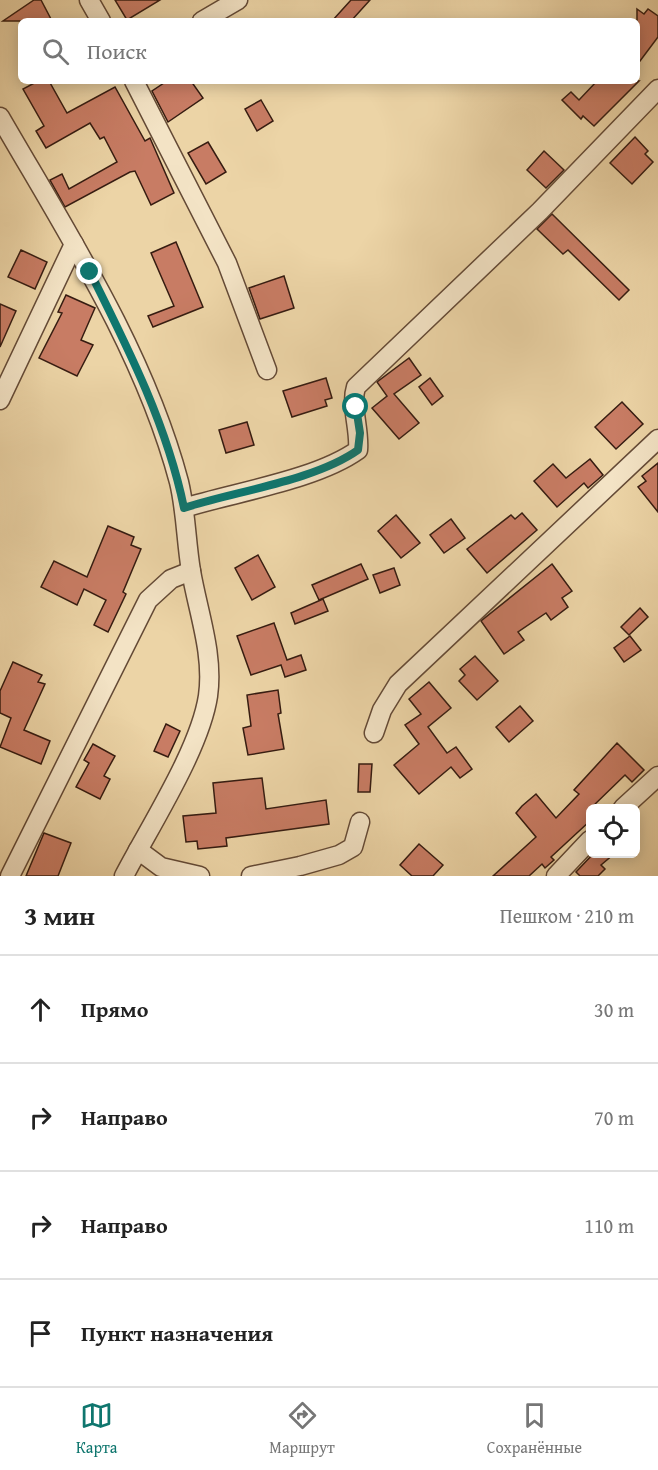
<!DOCTYPE html>
<html lang="ru">
<head>
<meta charset="utf-8">
<style>
  :root { --surface:#fff; --page:#f2f2f2; --text:#222; --muted:#767676; --line:#e0e0e0; --accent:#0f766e }
  body { margin:0; font-family:"Gentium Book Plus",serif; background:var(--page); color:var(--text) }
  .controls { position:absolute; right:18px; bottom:18px; display:grid; overflow:hidden; border-radius:9px; box-shadow:0 3px 15px #0003 }
  .controls button { width:54px; height:54px; display:grid; place-items:center; padding:0; border:0; border-bottom:2px solid var(--line); background:var(--surface); color:var(--text); font:30px sans-serif }
  .stop { position:absolute; width:18px; height:18px; margin:-14px; border:4px solid #0f766e; border-radius:50%; background:#fff }
  .stop.end { background:#0f766e; border-color:#fff; box-shadow:0 2px 6px #0008 }
  .list { margin:0; padding:0; list-style:none }
  h2 { display:flex; justify-content:space-between; align-items:center; height:78px; margin:0; padding:0 24px; font-size:26px }
  h2 small { font-size:20px; font-weight:400; color:var(--muted) }
  .list li { display:grid; grid-template-columns:39px 1fr auto; gap:18px; align-items:center; box-sizing:border-box; height:108px; padding:0 24px; border-top:2px solid var(--line) }
  .list b { display:block; font-size:22px; white-space:nowrap }
  .list em { font-size:20px; font-style:normal; color:var(--muted) }
  .icon { flex:none; width:33px; height:33px; fill:none; stroke:currentColor; stroke-width:2; stroke-linecap:round; stroke-linejoin:round }
  .map { position:relative; flex:none; width:658px; height:876px; overflow:hidden }
  .search { position:absolute; background:var(--surface); box-shadow:0 3px 15px #0003; left:18px; right:18px; top:18px; height:66px; display:flex; align-items:center; gap:15px; box-sizing:border-box; padding:0 21px; border-radius:9px; color:var(--muted); font-size:22px }
  .sheet { height:510px; background:var(--surface) }
  nav { display:flex; justify-content:space-around; align-items:center; box-sizing:border-box; height:84px; border-top:2px solid var(--line); background:var(--surface); font-size:16px; color:var(--muted) }
  nav a { display:grid; justify-items:center; gap:3px }
  nav .on { color:var(--accent) }
  .map>svg:first-child { display:block }
  .building { fill:#c87c64; stroke:#361c11; stroke-width:1.5 }
  .lines { fill:none; stroke-linecap:round; stroke-linejoin:round }
  .minor-casing { stroke:#644a36; stroke-width:21 }
  .minor { stroke:#f3e3c5; stroke-width:18 }
  .route { stroke:#0f766e; stroke-width:8 }
</style>
</head>
<body>
<div class="map">
<svg width="658" height="876" viewBox="0 0 658 876">
  <rect width="100%" height="100%" fill="#ecd4a6"/>
  <filter id="stains"><feTurbulence type="fractalNoise" baseFrequency=".00333" numOctaves="4"/><feColorMatrix values="0 0 0 0 .2 0 0 0 0 .09 0 0 0 0 .02 0 0 0 .5 -.17"/></filter>
  <radialGradient id="worn" r=".72"><stop offset=".6" stop-color="#630" stop-opacity="0"/><stop offset="1" stop-color="#630" stop-opacity=".3"/></radialGradient>
  <g class="building">
    <polygon points="34,0 41,0 52,21 3,21"/>
    <polygon points="115,0 160,0 127,20"/>
    <polygon points="351,0 370,0 351,21 332,21"/>
    <polygon points="637,9 644,14 648,9 658,16 658,37 637,65"/>
    <polygon points="38,81 49,81 67,113 115,87 145,141 150,138 174,193 151,205 135,171 130,172 65,207 50,180 62,174 69,189 117,162 104,137 100,139 90,123 46,148 36,131 44,126 23,89"/>
    <polygon points="167,81 191,81 203,98 168,122 152,91"/>
    <polygon points="597,81 639,81 594,126 583,116 581,119 562,100 571,92 579,100"/>
    <polygon points="261,100 273,121 257,131 245,109"/>
    <polygon points="635,137 648,151 645,154 653,162 632,184 610,163"/>
    <polygon points="208,142 226,172 206,184 188,153"/>
    <polygon points="544,151 564,170 546,188 527,170"/>
    <polygon points="552,214 629,290 619,300 568,250 563,254 537,229"/>
    <polygon points="176,242 203,307 153,327 148,316 174,306 151,253"/>
    <polygon points="21,250 47,262 35,289 8,277"/>
    <polygon points="284,276 294,308 260,319 249,288"/>
    <polygon points="66,295 95,308 81,340 93,345 77,376 39,358 62,313 58,312"/>
    <polygon points="0,304 16,311 0,347"/>
    <polygon points="409,358 421,375 394,394 419,423 399,439 372,408 387,396 377,382"/>
    <polygon points="326,378 332,398 325,400 327,406 292,417 283,391"/>
    <polygon points="430,378 443,396 432,405 419,387"/>
    <polygon points="622,402 643,424 616,449 595,427"/>
    <polygon points="247,422 254,445 226,453 219,430"/>
    <polygon points="590,459 603,475 588,488 584,483 557,507 534,481 553,464 566,478"/>
    <polygon points="658,463 658,512 638,487 646,481 642,476"/>
    <polygon points="522,513 537,530 487,573 467,549 511,515 515,519"/>
    <polygon points="396,515 420,543 401,558 378,531"/>
    <polygon points="451,519 465,538 444,553 430,535"/>
    <polygon points="108,526 134,537 131,545 141,549 123,592 126,594 108,632 94,625 106,600 84,589 77,605 41,587 54,561 87,577"/>
    <polygon points="258,555 275,587 252,600 235,568"/>
    <polygon points="361,564 368,579 319,600 312,585"/>
    <polygon points="552,564 572,591 562,598 568,607 551,620 546,613 518,632 524,640 504,654 481,621"/>
    <polygon points="394,568 400,585 380,593 373,575"/>
    <polygon points="323,599 328,611 295,624 291,613"/>
    <polygon points="640,608 648,617 629,635 621,627"/>
    <polygon points="274,623 287,660 301,655 306,670 285,677 281,665 251,675 237,636"/>
    <polygon points="630,636 641,650 624,662 614,648"/>
    <polygon points="475,656 498,681 477,700 459,681 465,675 460,669"/>
    <polygon points="13,662 42,675 38,682 45,684 24,730 50,741 41,764 0,747 11,718 0,713 0,691"/>
    <polygon points="429,682 451,708 428,727 447,753 456,747 472,769 460,778 451,767 419,794 394,765 419,744 405,725 421,714 409,699"/>
    <polygon points="278,690 281,713 278,714 284,749 248,755 243,728 251,726 247,695"/>
    <polygon points="520,706 533,721 509,742 496,727"/>
    <polygon points="166,724 180,731 168,757 154,751"/>
    <polygon points="617,743 644,770 632,782 625,775 591,808 591,820 551,857 554,860 545,868 542,864 529,876 493,876 536,837 516,813 522,806 536,794 556,818 579,794 574,790"/>
    <polygon points="93,744 115,756 104,776 110,779 100,799 76,787 89,763 84,760"/>
    <polygon points="359,764 372,764 370,792 358,792"/>
    <polygon points="262,778 266,809 326,800 329,824 226,838 227,846 198,849 197,841 186,842 183,816 216,813 213,783"/>
    <polygon points="44,833 71,843 58,876 26,876"/>
    <polygon points="419,844 443,865 433,876 412,876 400,865"/>
    <polygon points="593,854 614,854 601,865 605,869 598,876 580,876 576,872"/>
  </g>
  <g class="lines">
    <defs>
      <g id="minor">
        <polyline points="89,0 101,21"/>
        <polyline points="202,21 238,0"/>
        <polyline points="134,81 227,263 267,370"/>
        <path d="M 0,117 C 67,233 144,351 179,482 C 186,511 186,541 191,571 C 198,612 214,654 208,696 C 200,749 150,826 124,876"/>
        <polyline points="0,400 74,244"/>
        <path d="M 184,508 C 235,492 316,480 358,450 C 360,429 350,406 356,387 L 540,211 L 658,89"/>
        <polyline points="374,733 382,710 398,684 658,439"/>
        <polyline points="623,808 658,776"/>
        <polyline points="138,850 161,867 200,876"/>
        <polyline points="10,876 148,600 171,579 191,571"/>
        <polyline points="251,876 300,866 339,855 353,847 360,822"/>
        <polyline points="556,876 590,840"/>
      </g>
    </defs>
    <use href="#minor" class="minor-casing"/>
    <use href="#minor" class="minor"/>
  </g>
  <g class="lines">
    <path class="route" d="M 90,272 C 128,348 167,425 184,508 C 236,491 314,481 358,450 L 360,433 L 356,407"/>
  </g>
  <rect width="100%" height="100%" filter="url(#stains)"/>
  <rect width="100%" height="100%" fill="url(#worn)"/>
</svg>
<div class="controls">
<button><svg class="icon" aria-label="locate" viewBox="0 0 24 24"><circle cx="12" cy="12" r="6"/><path d="M12 2v4M12 18v4M2 12h4M18 12h4"/></svg></button>
</div>
<div class="stop" style="left:356px;top:407px"></div>
<div class="stop end" style="left:90px;top:272px"></div>
<div class="search"><svg class="icon" aria-label="search" viewBox="0 0 24 24"><circle cx="10" cy="10" r="6"/><path d="M15 15l6 6"/></svg>Поиск</div>
</div>
<section class="sheet">
<h2>3 мин<small>Пешком · 210 m</small></h2>
<ul class="list">
<li><svg class="icon" aria-label="ahead" viewBox="0 0 24 24"><path d="M12 20V5M6 11l6-6 6 6"/></svg><div><b>Прямо</b></div><em>30 m</em></li>
<li><svg class="icon" aria-label="right" viewBox="0 0 24 24"><path d="M7 20v-9h11M14 6l5 5-5 5"/></svg><div><b>Направо</b></div><em>70 m</em></li>
<li><svg class="icon" aria-label="right" viewBox="0 0 24 24"><path d="M7 20v-9h11M14 6l5 5-5 5"/></svg><div><b>Направо</b></div><em>110 m</em></li>
<li><svg class="icon" aria-label="arrive" viewBox="0 0 24 24"><path d="M6 21V4h12l-3 4 3 4H6"/></svg><div><b>Пункт назначения</b></div></li>
</ul>
</section>
<nav>
<a class="on"><svg class="icon" aria-label="map" viewBox="0 0 24 24"><path d="M3 6l6-2 6 2 6-2v14l-6 2-6-2-6 2zM9 4v14M15 6v14"/></svg>Карта</a>
<a><svg class="icon" aria-label="directions" viewBox="0 0 24 24"><path d="M12 3l9 9-9 9-9-9zM9 14v-3h6M13 9l2 2-2 2"/></svg>Маршрут</a>
<a><svg class="icon" aria-label="saved" viewBox="0 0 24 24"><path d="M7 4h10v16l-5-4-5 4z"/></svg>Сохранённые</a>
</nav>
</body>
</html>
